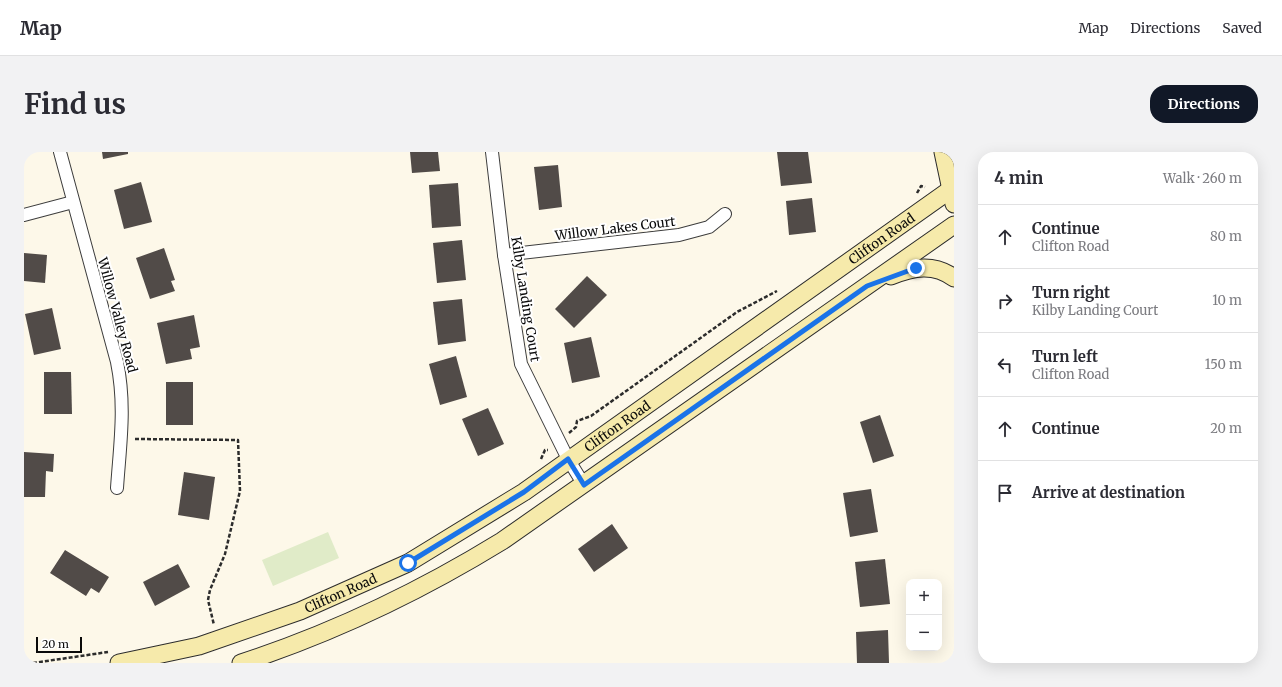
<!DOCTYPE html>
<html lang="en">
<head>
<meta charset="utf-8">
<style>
  :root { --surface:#fff; --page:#f2f2f3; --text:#2b2b33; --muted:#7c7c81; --line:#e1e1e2; --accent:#111827 }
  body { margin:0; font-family:Merriweather,serif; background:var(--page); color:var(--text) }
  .controls { position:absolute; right:12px; bottom:12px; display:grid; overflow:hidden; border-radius:8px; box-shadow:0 4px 16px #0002 }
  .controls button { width:36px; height:36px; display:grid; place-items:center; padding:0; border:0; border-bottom:1px solid var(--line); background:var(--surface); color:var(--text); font:20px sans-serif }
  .scale { position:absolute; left:12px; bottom:10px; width:46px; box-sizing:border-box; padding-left:4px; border:2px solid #0a0a0a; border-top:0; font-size:11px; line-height:14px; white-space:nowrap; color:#0a0a0a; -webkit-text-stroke:3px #fff; paint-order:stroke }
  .stop { position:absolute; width:12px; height:12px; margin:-9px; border:3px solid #1a73e8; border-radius:50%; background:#fff }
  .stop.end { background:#1a73e8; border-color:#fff; box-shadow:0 1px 4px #0008 }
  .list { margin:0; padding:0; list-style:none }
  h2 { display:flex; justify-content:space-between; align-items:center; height:52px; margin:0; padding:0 16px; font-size:17px }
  h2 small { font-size:13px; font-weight:400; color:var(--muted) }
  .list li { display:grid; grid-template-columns:26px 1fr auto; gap:12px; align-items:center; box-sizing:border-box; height:64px; padding:0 16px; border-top:1px solid var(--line) }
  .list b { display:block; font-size:15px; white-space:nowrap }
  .list p { margin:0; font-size:13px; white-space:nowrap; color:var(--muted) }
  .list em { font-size:13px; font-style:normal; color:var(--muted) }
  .icon { flex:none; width:22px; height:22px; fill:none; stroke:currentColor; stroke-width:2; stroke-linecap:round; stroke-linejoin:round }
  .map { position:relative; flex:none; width:930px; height:511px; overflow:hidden; border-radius:16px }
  header { display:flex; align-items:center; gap:24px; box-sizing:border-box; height:56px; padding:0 20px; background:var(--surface); border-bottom:1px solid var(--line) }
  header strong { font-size:19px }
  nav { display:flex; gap:22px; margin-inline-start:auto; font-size:14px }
  .intro { display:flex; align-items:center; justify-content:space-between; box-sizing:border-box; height:96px; padding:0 24px }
  h1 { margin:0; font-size:28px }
  .button { padding:10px 18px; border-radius:16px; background:var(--accent); color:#fff; font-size:14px; font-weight:700 }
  main { display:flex; gap:24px; padding:0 24px }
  aside { flex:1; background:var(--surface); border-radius:16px; box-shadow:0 4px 16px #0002 }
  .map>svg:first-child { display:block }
  .pitch { fill:#e0ebc8 }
  .building { fill:#514b48 }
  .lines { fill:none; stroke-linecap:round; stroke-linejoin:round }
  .street-casing { stroke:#3d3d3d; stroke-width:14 }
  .secondary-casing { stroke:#2c2c2c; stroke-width:19 }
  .path { stroke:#2c2c2c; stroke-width:2.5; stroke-dasharray:4 2; stroke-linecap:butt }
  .street { stroke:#fff; stroke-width:12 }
  .secondary { stroke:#f6eaab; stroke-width:17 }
  .route { stroke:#1a73e8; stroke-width:5 }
  .labels { text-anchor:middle; stroke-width:4; stroke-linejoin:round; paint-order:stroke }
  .street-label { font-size:13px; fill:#0a0a0a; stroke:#fff }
</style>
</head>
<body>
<header>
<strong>Map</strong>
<nav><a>Map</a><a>Directions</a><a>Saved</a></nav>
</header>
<div class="intro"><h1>Find us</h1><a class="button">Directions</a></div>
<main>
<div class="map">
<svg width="930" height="511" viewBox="0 0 930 511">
  <rect width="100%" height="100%" fill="#fdf8e9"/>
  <polygon class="pitch" points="304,380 315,406 249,434 238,408"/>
  <g class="building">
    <polygon points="78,0 104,0 104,2 79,7"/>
    <polygon points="386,0 414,0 416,19 388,21"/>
    <polygon points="753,0 784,0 788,31 757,34"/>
    <polygon points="534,13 538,55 515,58 510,15"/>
    <polygon points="117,30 128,70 100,77 90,38"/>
    <polygon points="434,31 437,74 408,76 405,33"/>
    <polygon points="788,46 792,80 765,83 762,49"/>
    <polygon points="438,88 442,128 413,131 409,91"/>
    <polygon points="140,96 151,128 147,129 151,139 126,147 112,106"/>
    <polygon points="0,101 23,103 21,131 0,129"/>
    <polygon points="563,124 583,143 550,176 531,157"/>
    <polygon points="438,147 442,189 414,193 409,150"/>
    <polygon points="28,156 37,197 10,203 1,162"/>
    <polygon points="170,163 176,195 166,197 168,207 142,212 133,171"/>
    <polygon points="567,185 576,225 548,231 540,191"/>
    <polygon points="432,204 443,245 416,253 405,212"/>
    <polygon points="20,220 47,220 48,262 20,262"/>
    <rect x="142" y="230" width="27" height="43"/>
    <polygon points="464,256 480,292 454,304 438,267"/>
    <polygon points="856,263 870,304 849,311 836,270"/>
    <polygon points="0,300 30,302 29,320 22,319 21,345 0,345"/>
    <polygon points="160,320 191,325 185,368 154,363"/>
    <polygon points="847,337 854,380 826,385 819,341"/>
    <polygon points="588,372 604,396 570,420 554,397"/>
    <polygon points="41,398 85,425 75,441 67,436 62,444 26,421"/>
    <polygon points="861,407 866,452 836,455 831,410"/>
    <polygon points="154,412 166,435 131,454 119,430"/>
    <polygon points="864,478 865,511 833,511 832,480"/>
  </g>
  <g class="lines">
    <defs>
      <g id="street">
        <path d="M 36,0 L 93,210 C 102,254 96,292 93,336"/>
        <polyline points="468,0 480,103 497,212 544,307 560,333"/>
        <polyline points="0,63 49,50"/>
        <polyline points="480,103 655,83 685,75 701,62"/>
      </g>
      <g id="secondary">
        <polyline points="919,0 930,52"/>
        <path d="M 867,124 C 889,115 910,111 930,126"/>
        <path id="s1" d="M 95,511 L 175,494 L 276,459 L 384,411 L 500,340 L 930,35"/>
        <path d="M 217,511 C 309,481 395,440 478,389 L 930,73"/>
      </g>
    </defs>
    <use href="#street" class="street-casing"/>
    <use href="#secondary" class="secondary-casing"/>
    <g class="path">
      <polyline points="893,41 897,34 901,35"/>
      <polyline points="545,281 552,275 553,269 567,264 713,160 753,139"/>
      <polyline points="111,287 214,288 216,339 201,402 186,438 184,448 190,473"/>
      <polyline points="517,307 521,298 524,298"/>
      <polyline points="9,511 84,500"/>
    </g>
    <use href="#street" class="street"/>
    <use href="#secondary" class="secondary"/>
  </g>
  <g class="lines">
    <polyline class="route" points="384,411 500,340 544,307 560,333 843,134 892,116"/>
  </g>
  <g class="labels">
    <g class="street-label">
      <text transform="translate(591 76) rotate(-7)" y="5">Willow Lakes Court</text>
      <text dy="5" stroke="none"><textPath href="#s1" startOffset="881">Clifton Road</textPath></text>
      <text transform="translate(502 147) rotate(81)" y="5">Kilby Landing Court</text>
      <text transform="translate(94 163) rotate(75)" y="5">Willow Valley Road</text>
      <text dy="5" stroke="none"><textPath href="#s1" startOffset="557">Clifton Road</textPath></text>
      <text dy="5" stroke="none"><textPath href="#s1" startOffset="233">Clifton Road</textPath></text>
    </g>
  </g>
</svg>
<div class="controls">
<button>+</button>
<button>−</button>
</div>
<div class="scale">20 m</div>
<div class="stop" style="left:384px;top:411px"></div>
<div class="stop end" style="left:892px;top:116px"></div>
</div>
<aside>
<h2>4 min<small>Walk · 260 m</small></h2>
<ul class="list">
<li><svg class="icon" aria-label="ahead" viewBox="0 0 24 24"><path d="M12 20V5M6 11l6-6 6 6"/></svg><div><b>Continue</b><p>Clifton Road</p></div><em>80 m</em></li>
<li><svg class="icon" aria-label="right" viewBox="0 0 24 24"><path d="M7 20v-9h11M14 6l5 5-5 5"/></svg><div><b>Turn right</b><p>Kilby Landing Court</p></div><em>10 m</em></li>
<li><svg class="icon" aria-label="left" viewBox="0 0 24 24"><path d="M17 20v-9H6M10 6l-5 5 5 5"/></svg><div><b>Turn left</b><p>Clifton Road</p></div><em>150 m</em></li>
<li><svg class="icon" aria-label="ahead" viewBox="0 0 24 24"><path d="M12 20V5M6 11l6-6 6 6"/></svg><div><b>Continue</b></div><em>20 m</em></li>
<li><svg class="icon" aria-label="arrive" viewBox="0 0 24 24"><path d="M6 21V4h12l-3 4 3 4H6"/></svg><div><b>Arrive at destination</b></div></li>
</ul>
</aside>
</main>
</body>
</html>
